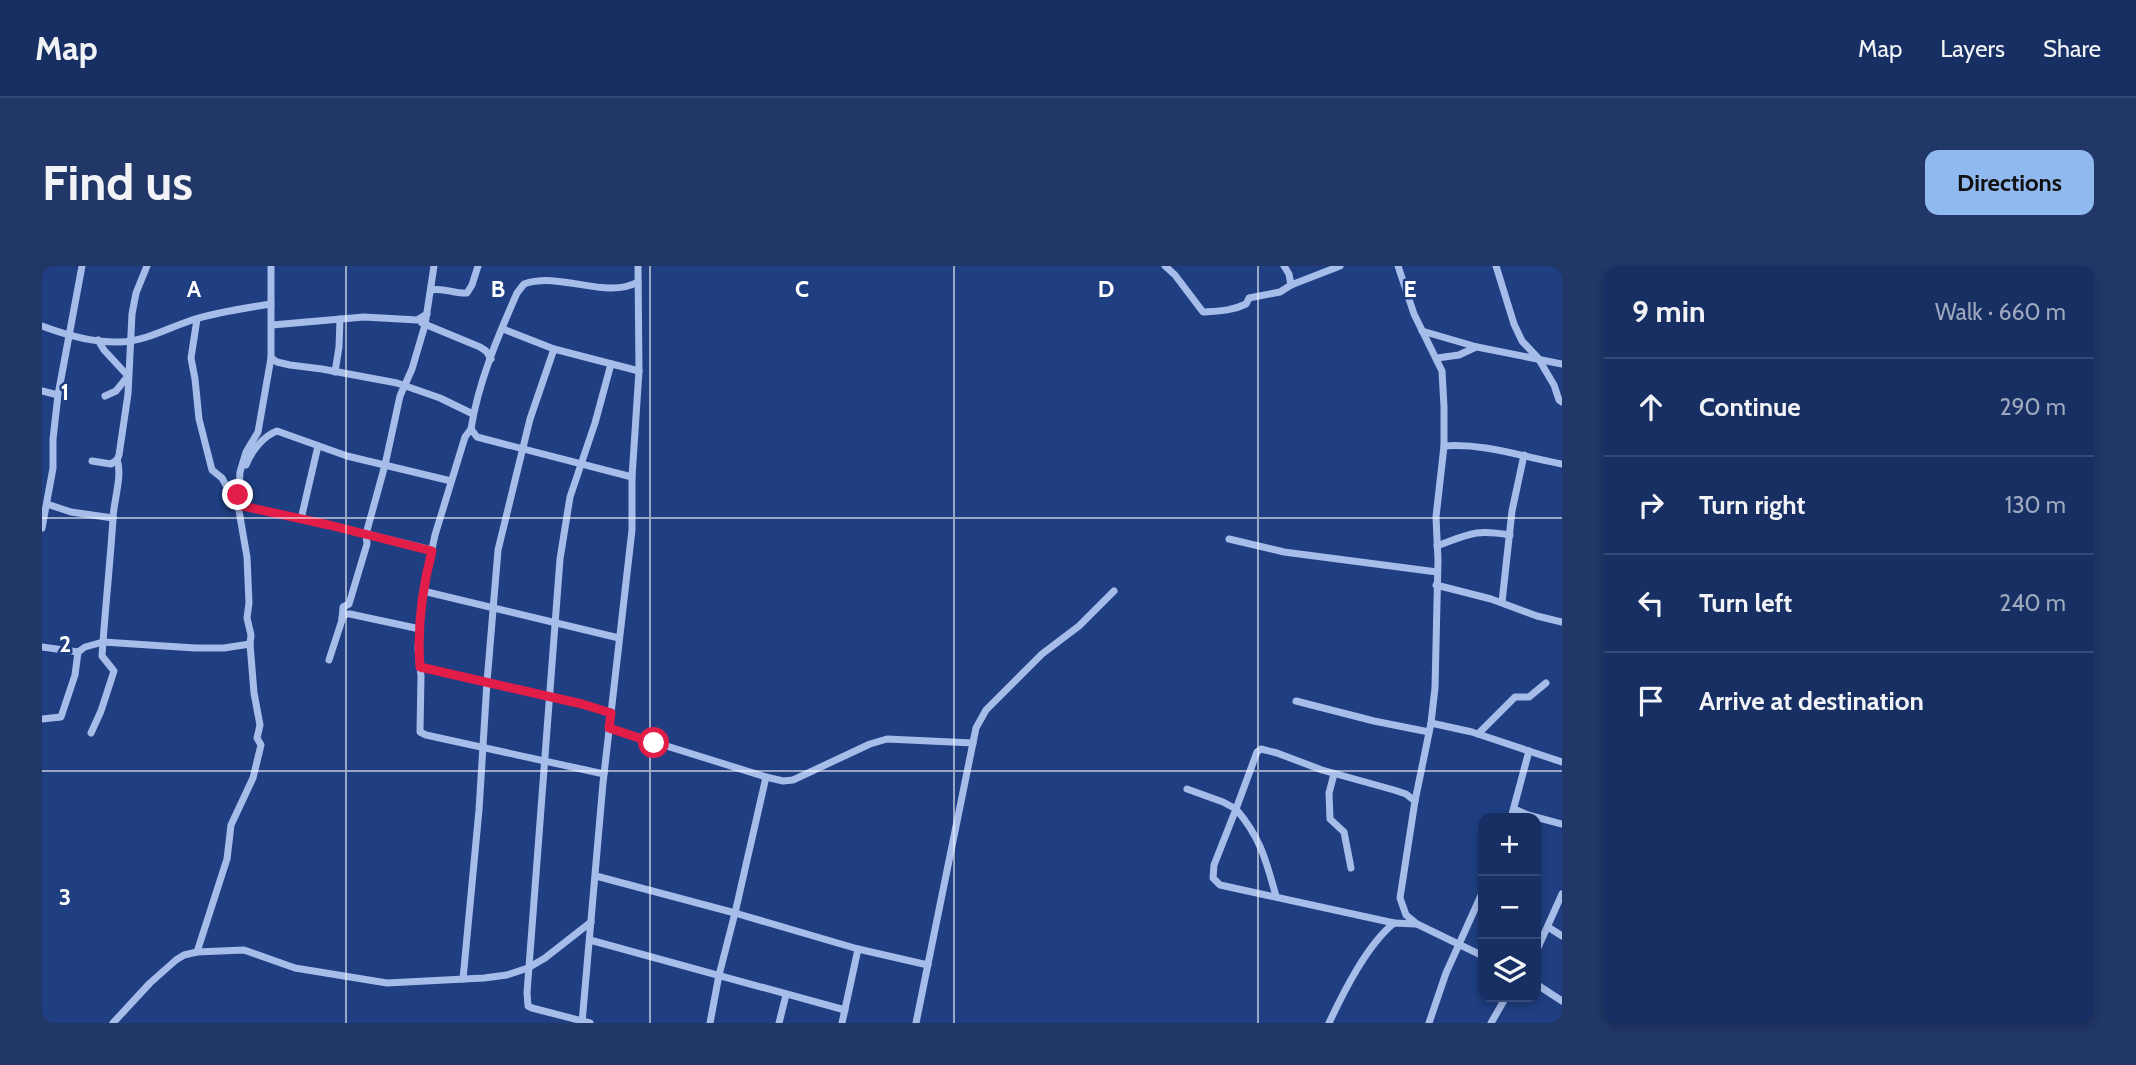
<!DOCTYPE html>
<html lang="en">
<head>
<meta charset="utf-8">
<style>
  :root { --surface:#172f62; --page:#203768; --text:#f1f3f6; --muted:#9ea9be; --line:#364a77; --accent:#90b9f0 }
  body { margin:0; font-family:Cabin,sans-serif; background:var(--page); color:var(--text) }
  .controls { position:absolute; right:21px; bottom:21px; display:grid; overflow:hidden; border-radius:14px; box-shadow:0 4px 10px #0003 }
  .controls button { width:63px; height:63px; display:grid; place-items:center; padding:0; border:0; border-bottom:2px solid var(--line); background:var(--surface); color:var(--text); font:35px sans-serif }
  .stop { position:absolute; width:21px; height:21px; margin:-16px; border:5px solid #e11d48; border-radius:50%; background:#fff }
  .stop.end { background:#e11d48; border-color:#fff; box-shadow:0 2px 7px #0008 }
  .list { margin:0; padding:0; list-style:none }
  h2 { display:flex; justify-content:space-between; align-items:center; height:91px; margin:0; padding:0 28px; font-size:30px }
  h2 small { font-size:23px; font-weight:400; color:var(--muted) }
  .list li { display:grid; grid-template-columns:46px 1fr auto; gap:21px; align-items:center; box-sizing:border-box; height:98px; padding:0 28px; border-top:2px solid var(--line) }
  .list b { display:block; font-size:26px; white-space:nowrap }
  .list em { font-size:23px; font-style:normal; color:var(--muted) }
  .icon { flex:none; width:38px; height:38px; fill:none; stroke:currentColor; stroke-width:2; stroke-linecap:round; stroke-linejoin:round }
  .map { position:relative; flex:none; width:1520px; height:757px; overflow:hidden; border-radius:14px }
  header { display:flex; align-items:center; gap:42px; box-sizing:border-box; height:98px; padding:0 35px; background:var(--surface); border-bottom:2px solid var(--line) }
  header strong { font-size:33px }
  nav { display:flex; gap:38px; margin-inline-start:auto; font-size:24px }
  .intro { display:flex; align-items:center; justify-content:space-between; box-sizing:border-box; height:168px; padding:0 42px }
  h1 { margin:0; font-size:49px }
  .button { padding:18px 32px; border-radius:14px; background:var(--accent); color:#111; font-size:24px; font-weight:700 }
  main { display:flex; gap:42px; padding:0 42px }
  aside { flex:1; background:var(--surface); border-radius:14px; box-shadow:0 4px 10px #0003 }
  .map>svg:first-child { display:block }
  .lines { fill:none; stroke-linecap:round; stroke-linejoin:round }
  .street { stroke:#a6bce9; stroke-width:7 }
  .route { stroke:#e11d48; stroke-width:9 }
  .grid { fill:none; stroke:#fff; stroke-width:2; stroke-opacity:0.55 }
  .grid-label { font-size:23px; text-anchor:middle; font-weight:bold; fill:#fff; stroke:#1f3f82; stroke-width:5; stroke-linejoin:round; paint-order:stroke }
</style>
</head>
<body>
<header>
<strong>Map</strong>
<nav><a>Map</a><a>Layers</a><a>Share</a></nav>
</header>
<div class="intro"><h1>Find us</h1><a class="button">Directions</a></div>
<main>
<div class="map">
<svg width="1520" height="757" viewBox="0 0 1520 757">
  <rect width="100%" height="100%" fill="#1f3f82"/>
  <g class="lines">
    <g class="street">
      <path d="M 1123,0 L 1133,9 L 1161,46 C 1176,45 1190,45 1204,38 L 1207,32 L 1238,26 L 1249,19 L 1298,0"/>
      <polyline points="1242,0 1247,8 1249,19"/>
      <polyline points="1356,0 1372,48 1400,105 1402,141 1402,180 1394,251 1396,294 1393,422 1389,457 1373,535 1358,632 1364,649 1375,658 1441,690"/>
      <polyline points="1454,0 1472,58 1480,75 1496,92 1512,119 1517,134 1520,136"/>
      <path d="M 389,24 C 401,21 412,28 425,27 L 430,19 L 436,0"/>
      <polyline points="155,53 149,92 153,113 157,153 170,204 180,212 195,239"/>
      <polyline points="380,57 438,81 444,85 449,93"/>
      <polyline points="230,59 322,51 375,54 385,48"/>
      <path d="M 0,60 C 24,69 52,77 78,76 C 104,75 126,62 150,54 C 175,46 203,42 229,38"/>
      <polyline points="461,63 512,83 597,105"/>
      <polyline points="1380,65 1435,81 1520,98"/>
      <polyline points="56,74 62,84 86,110 74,125 63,130"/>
      <polyline points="229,92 235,96 248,99 280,103 355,117 398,132 431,148"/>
      <polyline points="1395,92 1417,89 1434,81"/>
      <polyline points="293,106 297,81 298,53"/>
      <polyline points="0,125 16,129"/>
      <polyline points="429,163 423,171 393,269 381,325 376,382 379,410 378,466 384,469 562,508"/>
      <path d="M 1402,180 C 1443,177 1480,191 1520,198"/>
      <polyline points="50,195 69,198 75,194 77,189 86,128 90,48 94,27 105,0"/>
      <path d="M 204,199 C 209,186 221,170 235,165 L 305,190 L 409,215"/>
      <path d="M 590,211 L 435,171 L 429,163 C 436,117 456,70 475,27 L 482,18 C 519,5 563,34 596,16"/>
      <polyline points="5,238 29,246 71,252"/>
      <polyline points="196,239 287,259 390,284"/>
      <polyline points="259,253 276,180"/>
      <polyline points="0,262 11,202 11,173 16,129 40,0"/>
      <polyline points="1187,273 1242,286 1395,306"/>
      <path d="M 1395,280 C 1428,268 1432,263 1468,269"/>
      <polyline points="1394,319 1449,333 1495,350 1520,356"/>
      <polyline points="381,325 577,372"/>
      <polyline points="1460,336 1470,245 1482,189"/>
      <polyline points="300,352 304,348 308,348 378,363"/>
      <polyline points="0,381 36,386 43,381 61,376 153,382 182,382 208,378"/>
      <polyline points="287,394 300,354 301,341 307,338 325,278 324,268 343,199 358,130 370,103 383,59 392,0"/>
      <polyline points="378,401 540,438 569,447"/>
      <polyline points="1254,435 1332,455 1387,466"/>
      <polyline points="0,453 19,451 33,409 36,386"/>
      <polyline points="1389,457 1430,466 1520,496"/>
      <polyline points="567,462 724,511 741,515 751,514 828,478 845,473 931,477"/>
      <path d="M 49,467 L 59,445 L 72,405 L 60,390 C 63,344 68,299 71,253 C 71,237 81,209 75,194"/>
      <polyline points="1436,468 1473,431 1487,431 1504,417"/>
      <polyline points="1292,508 1287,527 1288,553 1302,566 1309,602"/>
      <polyline points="1145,523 1181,536 1194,543 1172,599 1171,612 1178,619 1352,657"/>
      <polyline points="1472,543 1486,549 1520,558"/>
      <polyline points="1469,552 1487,485"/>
      <polyline points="554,610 693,647 816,683 886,699"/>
      <path d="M 1234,630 C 1224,595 1219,572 1194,543 L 1215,486 L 1219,483 L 1235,487 L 1280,504 L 1352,524 L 1364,528 L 1373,535"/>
      <polyline points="1506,661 1520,670"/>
      <polyline points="548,674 803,744"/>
      <polyline points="155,686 185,593 189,559 211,512 219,479 215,472 218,459 212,427 208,378 209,369 205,352 207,337 205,291 196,239 198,206 204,186 216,166 229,92 229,0"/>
      <polyline points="1494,686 1520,628"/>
      <polyline points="421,713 437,544 445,416 456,284 488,153 512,83"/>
      <polyline points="1494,718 1520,735"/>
      <polyline points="71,757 108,717 134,694 142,689 155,686 202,684 253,702 345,717 442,712 465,709 486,702 503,692 549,656"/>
      <polyline points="540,757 561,517 590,264 590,211 597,105 596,0"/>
      <polyline points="548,757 490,742 486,740 485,727 518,293 528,231 553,157 569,98"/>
      <polyline points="668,757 677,709 693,647 724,511"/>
      <polyline points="737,757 744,729"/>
      <polyline points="800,757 816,683"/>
      <polyline points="874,757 934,462 944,444 1000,388 1037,360 1072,325"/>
      <path d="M 1287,757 C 1302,725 1325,679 1352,657 L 1374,658"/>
      <polyline points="1387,757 1404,707 1441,625"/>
      <polyline points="1449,757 1464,731"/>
    </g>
  </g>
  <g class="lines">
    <path class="route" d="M 196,229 L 196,239 L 287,259 L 390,285 C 380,323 375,362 378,401 L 540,438 L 569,447 L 567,462 L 612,477"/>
  </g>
  <path class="grid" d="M 304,0 L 304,757M 608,0 L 608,757M 912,0 L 912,757M 1216,0 L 1216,757M 0,252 L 1520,252M 0,505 L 1520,505"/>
  <g class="grid-label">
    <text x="152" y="31">A</text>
    <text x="456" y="31">B</text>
    <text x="760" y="31">C</text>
    <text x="1064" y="31">D</text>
    <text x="1368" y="31">E</text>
    <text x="23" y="134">1</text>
    <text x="23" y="386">2</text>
    <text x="23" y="639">3</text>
  </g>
</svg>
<div class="controls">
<button>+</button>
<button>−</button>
<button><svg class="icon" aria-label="layers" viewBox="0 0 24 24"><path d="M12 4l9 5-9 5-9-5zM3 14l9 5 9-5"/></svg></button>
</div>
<div class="stop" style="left:612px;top:477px"></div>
<div class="stop end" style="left:196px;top:229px"></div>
</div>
<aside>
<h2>9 min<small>Walk · 660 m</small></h2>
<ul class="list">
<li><svg class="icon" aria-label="ahead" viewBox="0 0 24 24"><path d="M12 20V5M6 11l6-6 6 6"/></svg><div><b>Continue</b></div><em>290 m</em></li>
<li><svg class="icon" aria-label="right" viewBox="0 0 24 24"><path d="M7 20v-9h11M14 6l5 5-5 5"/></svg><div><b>Turn right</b></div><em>130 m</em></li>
<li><svg class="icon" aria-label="left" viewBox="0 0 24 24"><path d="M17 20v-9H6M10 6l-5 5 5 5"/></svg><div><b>Turn left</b></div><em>240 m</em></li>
<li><svg class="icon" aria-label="arrive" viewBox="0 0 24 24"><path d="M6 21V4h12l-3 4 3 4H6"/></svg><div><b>Arrive at destination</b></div></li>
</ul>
</aside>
</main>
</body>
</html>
